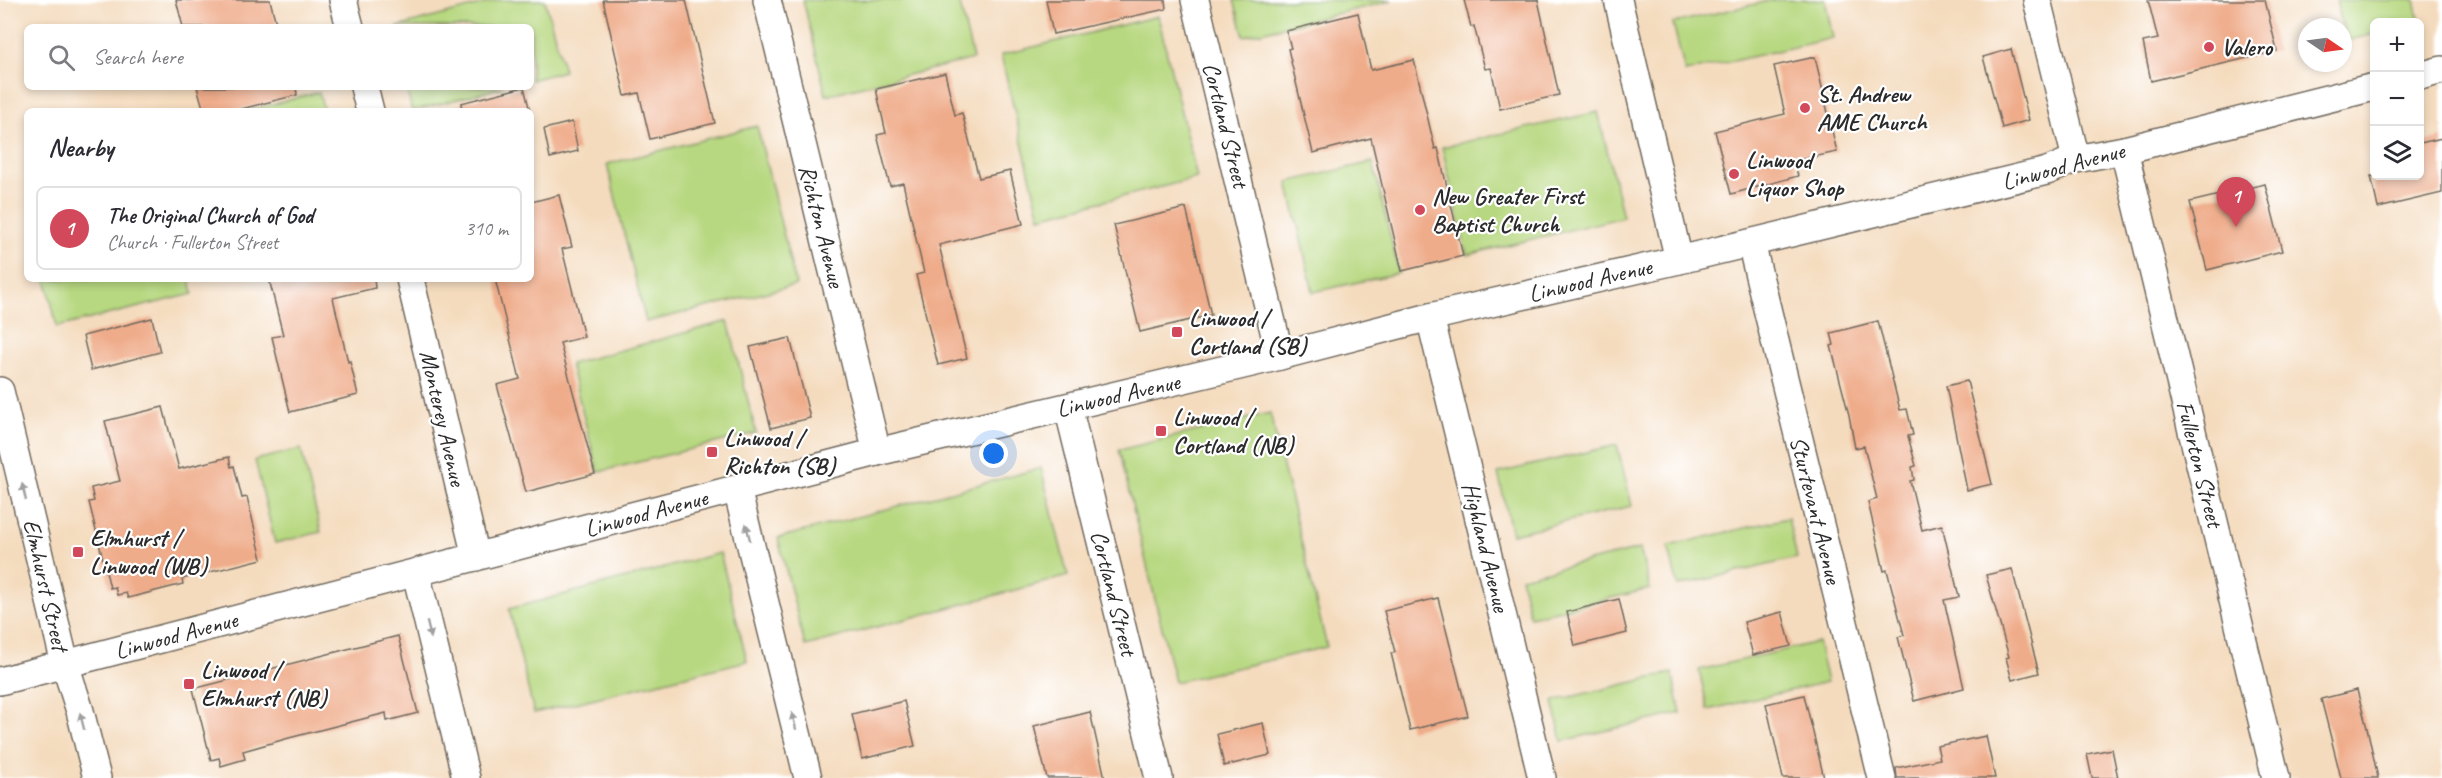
<!DOCTYPE html>
<html lang="en">
<head>
<meta charset="utf-8">
<style>
  :root { --surface:#fff; --page:#f2f2f3; --text:#2b2b33; --muted:#7c7c81; --line:#e1e1e2; --accent:#d1495b }
  body { margin:0; font-family:Caveat,sans-serif; background:var(--page); color:var(--text) }
  .controls { position:absolute; right:18px; top:18px; display:grid; overflow:hidden; border-radius:9px; box-shadow:0 3px 9px #0003 }
  .controls button { width:54px; height:54px; display:grid; place-items:center; padding:0; border:0; border-bottom:2px solid var(--line); background:var(--surface); color:var(--text); font:30px sans-serif }
  .compass { position:absolute; left:2298px; top:18px; width:54px; height:54px; border-radius:50%; background:var(--surface); box-shadow:0 3px 9px #0003; rotate:103deg }
  .you { position:absolute; left:994px; top:454px; width:21px; height:21px; margin:-15px; border:4px solid #fff; border-radius:50%; background:#1a73e8; box-shadow:0 0 0 9px #1a73e833 }
  .badge { display:grid; place-items:center; width:39px; height:39px; border-radius:50%; background:var(--accent); color:#fff; font-size:20px; font-weight:700 }
  .pin { position:absolute; translate:-50% -50px; filter:drop-shadow(0 2px 3px #0008) }
  .pin::after { content:''; position:absolute; top:32px; width:21px; height:18px; background:inherit; clip-path:polygon(0 0,100% 0,50% 100%) }
  .list { margin:0; padding:0; list-style:none }
  h2 { display:flex; justify-content:space-between; align-items:center; height:78px; margin:0; padding:0 24px; font-size:26px }
  h2 small { font-size:20px; font-weight:400; color:var(--muted) }
  .list li { display:grid; grid-template-columns:39px 1fr auto; gap:18px; align-items:center; box-sizing:border-box; height:84px; margin:0 12px 12px; padding:0 12px; border:2px solid var(--line); border-radius:9px }
  .list b { display:block; font-size:22px; white-space:nowrap }
  .list p { margin:0; font-size:20px; white-space:nowrap; color:var(--muted) }
  .list em { font-size:20px; font-style:normal; color:var(--muted) }
  .icon { flex:none; width:33px; height:33px; fill:none; stroke:currentColor; stroke-width:2; stroke-linecap:round; stroke-linejoin:round }
  .map { position:relative; flex:none; width:2442px; height:778px; overflow:hidden }
  .search { position:absolute; background:var(--surface); box-shadow:0 3px 9px #0003; left:24px; top:24px; width:510px; height:66px; display:flex; align-items:center; gap:15px; box-sizing:border-box; padding:0 21px; border-radius:9px; color:var(--muted); font-size:22px }
  .panel { position:absolute; background:var(--surface); box-shadow:0 3px 9px #0003; left:24px; top:108px; width:510px; height:174px; border-radius:9px }
  .map>svg:first-child { display:block }
  .green { fill:#b7d880; stroke:#718256; stroke-width:1.5 }
  .building { fill:#efac8a }
  .lines { fill:none; stroke-linecap:round; stroke-linejoin:round }
  .minor-casing { stroke:#71695e; stroke-width:30 }
  .minor { stroke:#fff; stroke-width:27 }
  .oneway { fill:#a0a0a0 }
  .poi-dot { fill:#d1495b; stroke:#fff; stroke-width:2 }
  .labels { text-anchor:middle; stroke-width:4.5; stroke-linejoin:round; paint-order:stroke }
  .poi-label { font-size:24px; font-weight:bold; fill:#2b2b2b; stroke:#fff; text-anchor:start }
  .street-label { font-size:24px; fill:#2b2b2b; stroke:#fff }
</style>
</head>
<body>
<div class="map">
<svg width="2442" height="778" viewBox="0 0 2442 778">
  <rect width="100%" height="100%" fill="#fff"/>
  <filter id="ink" filterUnits="userSpaceOnUse"><feTurbulence type="fractalNoise" baseFrequency=".0167" numOctaves="2"/><feDisplacementMap in="SourceGraphic" scale="12" xChannelSelector="R" yChannelSelector="G"/><feConvolveMatrix kernelMatrix="1 2 1 2 8 2 1 2 1" color-interpolation-filters="sRGB"/></filter>
  <filter id="wash" filterUnits="userSpaceOnUse"><feTurbulence type="fractalNoise" baseFrequency=".008" numOctaves="4" result="noise"/><feDisplacementMap in="SourceGraphic" scale="24" xChannelSelector="R" yChannelSelector="G"/><feGaussianBlur stdDeviation="1.35" result="paint"/><feColorMatrix in="noise" values="0 0 0 0 0 0 0 0 0 0 0 0 0 0 0 0 0 1.4 0 .05"/><feComposite in="paint" operator="in"/></filter>
  <g filter="url(#wash)">
    <rect width="100%" height="100%" fill="#f4dbbe"/>
    <g class="green">
      <polygon points="499,0 545,0 564,71 531,80 531,27 397,27"/>
      <polygon points="803,0 959,0 973,59 826,95"/>
      <polygon points="1234,0 1391,0 1391,1 1244,36"/>
      <polygon points="1773,0 1825,0 1833,38 1685,72 1673,23"/>
      <polygon points="2336,0 2415,0 2420,22 2374,22 2374,34 2346,41"/>
      <polygon points="1158,16 1197,178 1040,217 1001,55"/>
      <polygon points="406,87 504,87 412,111"/>
      <polygon points="319,92 324,111 247,111"/>
      <polygon points="1598,112 1623,217 1467,255 1442,147"/>
      <polygon points="757,126 796,285 646,322 607,164"/>
      <polygon points="1373,162 1399,273 1313,292 1288,182"/>
      <polygon points="46,279 190,279 193,294 57,327"/>
      <polygon points="728,321 756,433 598,472 570,364"/>
      <polygon points="1270,413 1327,647 1175,682 1119,450"/>
      <polygon points="1617,445 1632,506 1512,534 1498,473"/>
      <polygon points="301,449 321,532 275,543 255,460"/>
      <polygon points="1041,468 1068,576 805,646 778,538"/>
      <polygon points="1788,518 1797,558 1678,586 1668,546"/>
      <polygon points="1640,549 1650,589 1530,617 1521,577"/>
      <polygon points="720,553 747,661 534,713 509,609"/>
      <polygon points="1818,642 1827,682 1708,710 1699,670"/>
      <polygon points="1672,673 1681,713 1562,741 1553,701"/>
    </g>
    <g id="blocks">
      <g class="building">
        <polygon points="176,0 270,0 277,27 183,27"/>
        <polygon points="603,0 686,0 715,123 650,139 639,93 625,96"/>
        <polygon points="1046,0 1165,0 1166,9 1053,34"/>
        <polygon points="1464,0 1538,0 1559,95 1500,109 1491,68 1485,69 1474,26 1471,27"/>
        <polygon points="2148,0 2265,0 2277,51 2151,81 2143,42 2158,39"/>
        <polygon points="1358,13 1371,70 1414,60 1435,149 1438,148 1463,256 1402,271 1371,138 1313,153 1288,49 1291,48 1286,31"/>
        <polygon points="2011,49 2029,120 2002,128 1983,57"/>
        <polygon points="1815,57 1837,152 1794,161 1798,176 1731,194 1715,131 1785,114 1774,66"/>
        <polygon points="945,73 955,115 962,113 979,178 1010,171 1023,224 939,245 967,358 938,365 916,275 924,273 903,183 890,186 877,135 886,133 876,89"/>
        <polygon points="197,87 296,87 297,95 233,111 204,111"/>
        <polygon points="524,87 530,111 462,111 461,103"/>
        <polygon points="572,122 578,151 550,158 544,129"/>
        <polygon points="2442,138 2442,193 2378,208 2371,176 2420,176 2420,143"/>
        <polygon points="2265,184 2282,251 2207,270 2190,202"/>
        <polygon points="559,195 572,247 562,249 584,337 560,343 595,474 526,492 497,385 520,379 495,279 531,279 531,202"/>
        <polygon points="1186,208 1211,315 1140,332 1114,225"/>
        <polygon points="269,279 374,279 375,288 333,298 348,362 350,361 358,395 290,412 272,337 283,335"/>
        <polygon points="152,318 160,352 91,370 83,336"/>
        <polygon points="1878,321 1900,410 1907,409 1913,435 1908,436 1916,466 1912,467 1914,480 1910,481 1922,530 1942,525 1959,597 1944,600 1964,688 1914,701 1898,637 1904,635 1887,570 1884,571 1868,502 1877,499 1864,446 1855,448 1849,415 1831,346 1834,345 1831,333"/>
        <polygon points="790,338 810,418 771,428 750,347"/>
        <polygon points="1967,381 1992,484 1967,490 1946,386"/>
        <polygon points="163,407 179,469 229,457 231,467 234,466 242,498 247,497 262,559 182,579 183,584 128,598 126,593 117,595 115,587 110,588 89,502 94,501 91,488 120,481 105,421"/>
        <polygon points="2012,569 2039,673 2012,680 2006,658 2009,657 1986,575"/>
        <polygon points="1438,598 1468,716 1410,730 1391,653 1395,652 1384,611"/>
        <polygon points="1619,599 1627,633 1575,646 1567,612"/>
        <polygon points="1782,612 1791,646 1753,655 1744,622"/>
        <polygon points="398,636 418,713 387,721 386,713 289,738 243,751 245,759 221,766 219,758 211,760 193,689"/>
        <polygon points="2357,690 2368,732 2378,778 2341,778 2329,730 2321,699"/>
        <polygon points="1804,695 1824,778 1783,778 1766,704"/>
        <polygon points="904,701 915,746 862,759 852,714"/>
        <polygon points="1090,712 1105,778 1047,778 1034,726"/>
        <polygon points="1263,723 1270,755 1224,766 1217,734"/>
        <polygon points="1986,736 1995,778 1897,778 1896,768 1940,759 1937,746"/>
        <polygon points="2112,749 2118,778 2092,778 2087,754"/>
      </g>
    </g>
  </g>
  <g filter="url(#ink)">
    <use href="#blocks" fill-opacity="0" stroke="#71695e" stroke-width="1.5"/>
    <g class="lines">
      <defs>
        <g id="minor">
          <polyline points="343,0 350,27"/>
          <polyline points="767,0 877,452"/>
          <polyline points="1195,0 1280,356"/>
          <polyline points="1618,0 1679,260"/>
          <polyline points="2037,0 2076,159"/>
          <polyline points="2420,76 2442,70"/>
          <polyline points="364,87 370,111"/>
          <polyline points="2124,150 2276,778"/>
          <polyline points="1751,243 1882,778"/>
          <polyline points="410,279 476,557"/>
          <polyline points="1430,317 1542,778"/>
          <polyline points="0,391 65,664 80,711 97,778"/>
          <polyline points="1068,407 1159,778"/>
          <polyline points="737,489 808,778"/>
          <polyline points="416,573 466,778"/>
          <polyline points="0,681 877,452 1268,359 1430,317 1679,260 2047,171 2076,159 2124,150 2374,87"/>
        </g>
      </defs>
      <use href="#minor" class="minor-casing"/>
      <use href="#minor" class="minor"/>
    </g>
    <defs><path id="oneway-solid" d="M-6-.8H1V-3.2L6.5 0L1 3.2V.8H-6Z" transform="scale(1.5)"/></defs>
    <g class="oneway">
      <use href="#oneway-solid" transform="translate(24 492) rotate(-103)"/>
      <use href="#oneway-solid" transform="translate(748 532) rotate(-104)"/>
      <use href="#oneway-solid" transform="translate(429 630) rotate(76)"/>
      <use href="#oneway-solid" transform="translate(82 721) rotate(-104)"/>
      <use href="#oneway-solid" transform="translate(794 721) rotate(-104)"/>
    </g>
  </g>
  <g class="poi-dot">
    <circle cx="2209" cy="47" r="6"/>
    <circle cx="1805" cy="108" r="6"/>
    <circle cx="1734" cy="174" r="6"/>
    <circle cx="1420" cy="210" r="6"/>
    <rect x="1171" y="326" width="12" height="12" rx="3"/>
    <rect x="1155" y="425" width="12" height="12" rx="3"/>
    <rect x="706" y="446" width="12" height="12" rx="3"/>
    <rect x="72" y="546" width="12" height="12" rx="3"/>
    <rect x="183" y="678" width="12" height="12" rx="3"/>
  </g>
  <g class="labels">
    <g class="poi-label">
      <text x="2221" y="55">Valero</text>
      <text x="1817" y="102">St. Andrew<tspan x="1817" dy="28">AME Church</tspan></text>
      <text x="1746" y="168">Linwood<tspan x="1746" dy="28">Liquor Shop</tspan></text>
      <text x="1432" y="204">New Greater First<tspan x="1432" dy="28">Baptist Church</tspan></text>
      <text x="1189" y="326">Linwood /<tspan x="1189" dy="28">Cortland (SB)</tspan></text>
      <text x="1173" y="425">Linwood /<tspan x="1173" dy="28">Cortland (NB)</tspan></text>
      <text x="724" y="446">Linwood /<tspan x="724" dy="28">Richton (SB)</tspan></text>
      <text x="90" y="546">Elmhurst /<tspan x="90" dy="28">Linwood (WB)</tspan></text>
      <text x="201" y="678">Linwood /<tspan x="201" dy="28">Elmhurst (NB)</tspan></text>
    </g>
    <g class="street-label">
      <text transform="translate(1226 125) rotate(76)" y="8">Cortland Street</text>
      <text transform="translate(2063 166) rotate(-15)" y="8">Linwood Avenue</text>
      <text transform="translate(822 226) rotate(76)" y="8">Richton Avenue</text>
      <text transform="translate(1590 280) rotate(-13)" y="8">Linwood Avenue</text>
      <text transform="translate(1118 395) rotate(-13)" y="8">Linwood Avenue</text>
      <text transform="translate(443 418) rotate(77)" y="8">Monterey Avenue</text>
      <text transform="translate(2200 464) rotate(76)" y="8">Fullerton Street</text>
      <text transform="translate(1816 510) rotate(76)" y="8">Sturtevant Avenue</text>
      <text transform="translate(646 513) rotate(-15)" y="8">Linwood Avenue</text>
      <text transform="translate(1486 547) rotate(76)" y="8">Highland Avenue</text>
      <text transform="translate(46 585) rotate(77)" y="8">Elmhurst Street</text>
      <text transform="translate(1114 593) rotate(76)" y="8">Cortland Street</text>
      <text transform="translate(176 635) rotate(-15)" y="8">Linwood Avenue</text>
    </g>
  </g>
</svg>
<div class="controls">
<button>+</button>
<button>−</button>
<button><svg class="icon" aria-label="layers" viewBox="0 0 24 24"><path d="M12 4l9 5-9 5-9-5zM3 14l9 5 9-5"/></svg></button>
</div>
<svg class="compass" viewBox="-18 -18 36 36"><path d="M0-13l5 13h-10z" fill="#e53935"/><path d="M0 13l5-13h-10z" fill="#7c7c81"/></svg>
<div class="you"></div>
<div class="pin badge" style="left:2236px;top:227px">1</div>
<div class="search"><svg class="icon" aria-label="search" viewBox="0 0 24 24"><circle cx="10" cy="10" r="6"/><path d="M15 15l6 6"/></svg>Search here</div>
<section class="panel">
<h2>Nearby<small></small></h2>
<ul class="list">
<li><span class="badge">1</span><div><b>The Original Church of God</b><p>Church · Fullerton Street</p></div><em>310 m</em></li>
</ul>
</section>
</div>
</body>
</html>
